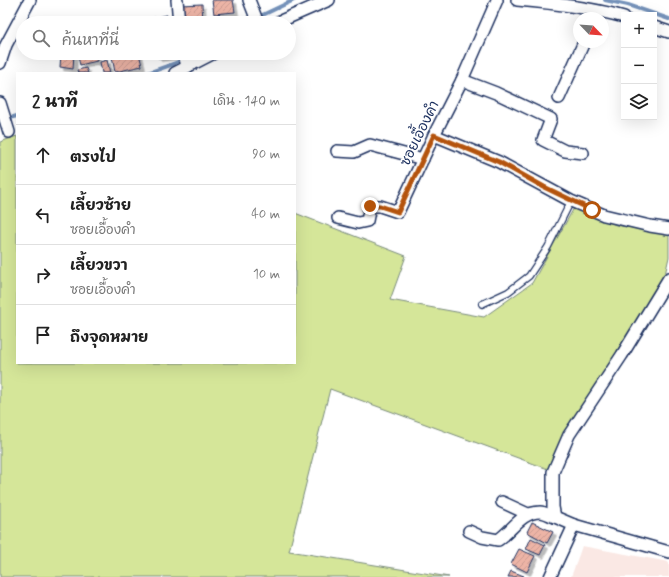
<!DOCTYPE html>
<html lang="th">
<head>
<meta charset="utf-8">
<style>
  :root { --surface:#fff; --page:#f6f6f6; --text:#222; --muted:#767676; --line:#e0e0e0 }
  body { margin:0; font-family:Mynerve,"Playpen Sans Thai",sans-serif; background:var(--page); color:var(--text) }
  .controls { position:absolute; right:12px; top:12px; display:grid; overflow:hidden; border-radius:0px; box-shadow:0 4px 16px #0002 }
  .controls button { width:36px; height:36px; display:grid; place-items:center; padding:0; border:0; border-bottom:1px solid var(--line); background:var(--surface); color:var(--text); font:20px sans-serif }
  .compass { position:absolute; left:573px; top:12px; width:36px; height:36px; border-radius:50%; background:var(--surface); box-shadow:0 4px 16px #0002; rotate:115deg }
  .stop { position:absolute; width:12px; height:12px; margin:-9px; border:3px solid #b45309; border-radius:50%; background:#fff }
  .stop.end { background:#b45309; border-color:#fff; box-shadow:0 1px 4px #0008 }
  .list { margin:0; padding:0; list-style:none }
  h2 { display:flex; justify-content:space-between; align-items:center; height:52px; margin:0; padding:0 16px; font-size:17px }
  h2 small { font-size:13px; font-weight:400; color:var(--muted) }
  .list li { display:grid; grid-template-columns:26px 1fr auto; gap:12px; align-items:center; box-sizing:border-box; height:60px; padding:0 16px; border-top:1px solid var(--line) }
  .list b { display:block; font-size:15px; white-space:nowrap }
  .list p { margin:0; font-size:13px; white-space:nowrap; color:var(--muted) }
  .list em { font-size:13px; font-style:normal; color:var(--muted) }
  .icon { flex:none; width:22px; height:22px; fill:none; stroke:currentColor; stroke-width:2; stroke-linecap:round; stroke-linejoin:round }
  .map { position:relative; flex:none; width:669px; height:577px; overflow:hidden }
  .search { position:absolute; background:var(--surface); box-shadow:0 4px 16px #0002; left:16px; top:16px; width:280px; height:44px; display:flex; align-items:center; gap:10px; box-sizing:border-box; padding:0 14px; border-radius:22px; color:var(--muted); font-size:15px }
  .panel { position:absolute; background:var(--surface); box-shadow:0 4px 16px #0002; left:16px; top:72px; width:280px; height:292px; border-radius:0px }
  .map>svg:first-child { display:block }
  .built { fill:#fae8e4 }
  .grass { fill:#d5e699; stroke:#788a7c }
  .lines { fill:none; stroke-linecap:round; stroke-linejoin:round }
  .stream { stroke:#7492ba; stroke-width:4 }
  .building { fill:url(#building-hatch); stroke:#1b2f5e; filter:url(#shadow) }
  .service-casing { stroke:#1b2f5e; stroke-width:8 }
  .minor-casing { stroke:#1b2f5e; stroke-width:14 }
  .service { stroke:#fff; stroke-width:5.5 }
  .minor { stroke:#fff; stroke-width:11 }
  .route { stroke:#b45309; stroke-width:5 }
  .labels { text-anchor:middle; stroke-width:3.5; stroke-linejoin:round; paint-order:stroke }
  .street-label { font-size:14px; fill:#1b2f5e; stroke:#fff }
</style>
</head>
<body>
<div class="map">
<svg width="669" height="577" viewBox="0 0 669 577">
  <defs>
    <pattern id="building-hatch" width="6" height="6" patternUnits="userSpaceOnUse"><rect width="6" height="6" fill="#edb4a6"/><path d="M-1 1l2-2M0 6l6-6M5 7l2-2" fill="none" stroke="#cb9b91"/></pattern>
    <filter id="shadow"><feDropShadow dx="3.5" dy="3.5" stdDeviation="0" flood-color="#0004"/></filter>
  </defs>
  <rect width="100%" height="100%" fill="#fff"/>
  <filter id="ink" filterUnits="userSpaceOnUse"><feTurbulence type="fractalNoise" baseFrequency=".025" numOctaves="2"/><feDisplacementMap in="SourceGraphic" scale="8" xChannelSelector="R" yChannelSelector="G"/><feConvolveMatrix kernelMatrix="1 2 1 2 8 2 1 2 1" color-interpolation-filters="sRGB"/></filter>
  <g filter="url(#ink)">
    <polygon class="built" points="582,546 669,562 669,577 571,577"/>
    <polygon class="grass" points="17,136 17,363 295,363 295,213 406,256 390,300 484,317 532,283 574,208 616,225 669,234 669,257 664,279 565,432 548,469 330,389 289,551 449,577 0,577 0,142"/>
    <g class="lines">
      <g class="stream">
        <polyline points="605,0 628,5 669,19"/>
        <polyline points="246,23 294,0"/>
        <polyline points="148,73 176,63 193,53"/>
        <polyline points="6,119 17,116"/>
      </g>
    </g>
    <g class="building">
      <polygon points="212,0 233,0 235,12 214,14"/>
      <polygon points="202,4 203,23 181,23 180,5"/>
      <polygon points="167,15 168,23 152,23 151,18"/>
      <polygon points="61,53 74,53 73,69 60,67"/>
      <polygon points="77,53 96,53 97,61 80,65"/>
      <polygon points="128,53 139,53 142,66 115,72 112,57"/>
      <polygon points="157,53 173,53 173,56 158,58"/>
      <polygon points="107,60 110,73 102,73 100,62"/>
      <polygon points="86,68 88,73 78,73 77,70"/>
      <polygon points="532,522 553,532 547,543 527,532"/>
      <polygon points="531,538 545,545 540,555 526,549"/>
      <polygon points="519,549 535,556 527,572 511,564"/>
      <polygon points="511,571 524,576 523,577 508,577"/>
    </g>
    <g class="lines">
      <defs>
        <polyline id="service" points="482,304 508,292 529,276 548,247 571,201"/>
        <g id="minor">
          <polyline points="177,0 179,23"/>
          <polyline points="249,0 258,23"/>
          <path d="M 517,0 C 553,3 589,7 624,17"/>
          <polyline points="276,23 329,0"/>
          <polyline points="654,27 669,32"/>
          <polyline points="184,53 187,67"/>
          <polyline points="0,63 6,45 30,0"/>
          <polyline points="175,73 214,53"/>
          <polyline points="462,80 496,93 551,119 543,140 565,151 583,153"/>
          <polyline points="559,98 584,42"/>
          <polyline points="0,103 9,132"/>
          <polyline points="434,135 499,162 571,201 604,215 650,226 669,229"/>
          <polyline points="337,151 354,152 370,145 423,159"/>
          <polyline points="338,218 358,223 367,221 370,206 380,206 398,212 434,135 462,80 497,0"/>
          <polyline points="669,278 622,355 569,435 553,472 553,507 555,517 574,525 669,552"/>
          <polyline points="502,502 528,514"/>
          <path d="M 469,531 L 482,537 L 498,540 C 512,531 521,512 540,512 C 545,512 551,516 555,517"/>
          <polyline points="550,577 574,525"/>
        </g>
      </defs>
      <use href="#service" class="service-casing"/>
      <use href="#minor" class="minor-casing"/>
      <use href="#service" class="service"/>
      <use href="#minor" class="minor"/>
    </g>
  </g>
  <g class="lines" filter="url(#ink)">
    <polyline class="route" points="370,206 380,206 398,212 434,135 499,162 544,187 592,210"/>
  </g>
  <g class="labels">
    <g class="street-label">
      <text transform="translate(419 133) rotate(-64)" y="5">ซอยเอื้องคำ</text>
    </g>
  </g>
</svg>
<div class="controls">
<button>+</button>
<button>−</button>
<button><svg class="icon" aria-label="layers" viewBox="0 0 24 24"><path d="M12 4l9 5-9 5-9-5zM3 14l9 5 9-5"/></svg></button>
</div>
<svg class="compass" viewBox="-18 -18 36 36"><path d="M0-13l5 13h-10z" fill="#e53935"/><path d="M0 13l5-13h-10z" fill="#767676"/></svg>
<div class="stop" style="left:592px;top:210px"></div>
<div class="stop end" style="left:370px;top:206px"></div>
<div class="search"><svg class="icon" aria-label="search" viewBox="0 0 24 24"><circle cx="10" cy="10" r="6"/><path d="M15 15l6 6"/></svg>ค้นหาที่นี่</div>
<section class="panel">
<h2>2 นาที<small>เดิน · 140 m</small></h2>
<ul class="list">
<li><svg class="icon" aria-label="ahead" viewBox="0 0 24 24"><path d="M12 20V5M6 11l6-6 6 6"/></svg><div><b>ตรงไป</b></div><em>90 m</em></li>
<li><svg class="icon" aria-label="left" viewBox="0 0 24 24"><path d="M17 20v-9H6M10 6l-5 5 5 5"/></svg><div><b>เลี้ยวซ้าย</b><p>ซอยเอื้องคำ</p></div><em>40 m</em></li>
<li><svg class="icon" aria-label="right" viewBox="0 0 24 24"><path d="M7 20v-9h11M14 6l5 5-5 5"/></svg><div><b>เลี้ยวขวา</b><p>ซอยเอื้องคำ</p></div><em>10 m</em></li>
<li><svg class="icon" aria-label="arrive" viewBox="0 0 24 24"><path d="M6 21V4h12l-3 4 3 4H6"/></svg><div><b>ถึงจุดหมาย</b></div></li>
</ul>
</section>
</div>
</body>
</html>
